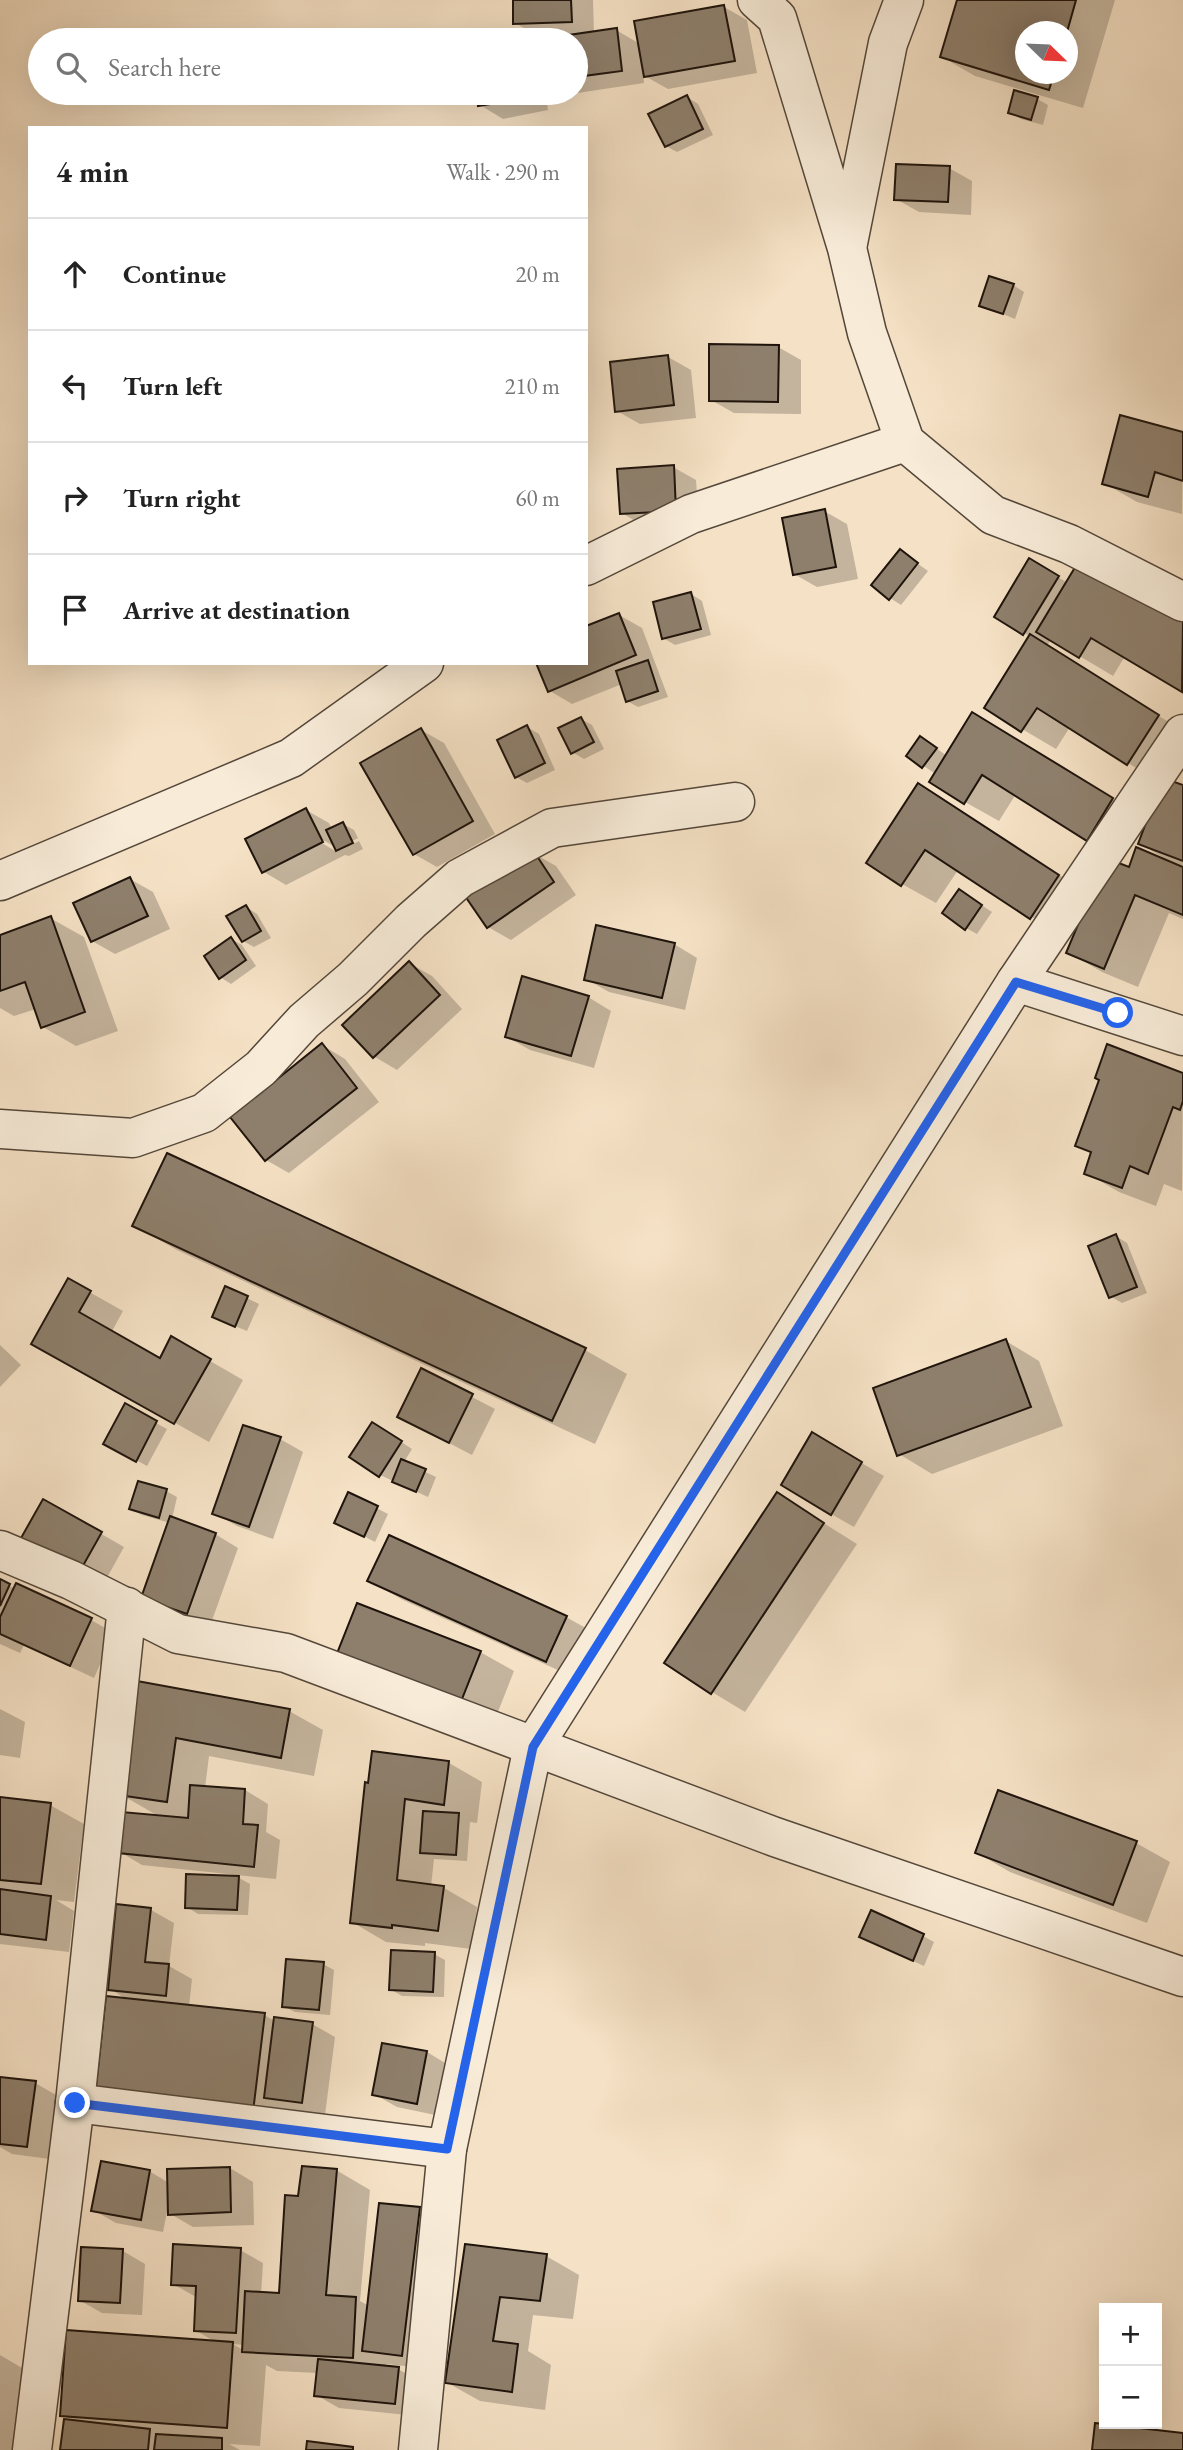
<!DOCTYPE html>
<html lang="en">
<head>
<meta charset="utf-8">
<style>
  :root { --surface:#fff; --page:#f6f6f6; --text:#222; --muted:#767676; --line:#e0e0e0 }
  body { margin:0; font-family:"EB Garamond",serif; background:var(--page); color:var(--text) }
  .controls { position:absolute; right:21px; bottom:21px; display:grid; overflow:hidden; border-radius:0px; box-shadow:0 7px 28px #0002 }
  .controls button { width:63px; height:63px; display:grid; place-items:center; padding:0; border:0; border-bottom:2px solid var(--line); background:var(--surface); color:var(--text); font:35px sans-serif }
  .compass { position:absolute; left:1015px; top:21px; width:63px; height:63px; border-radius:50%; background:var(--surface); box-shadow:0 7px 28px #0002; rotate:113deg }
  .stop { position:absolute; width:21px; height:21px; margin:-16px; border:5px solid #2563eb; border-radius:50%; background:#fff }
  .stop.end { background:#2563eb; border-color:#fff; box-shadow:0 2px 7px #0008 }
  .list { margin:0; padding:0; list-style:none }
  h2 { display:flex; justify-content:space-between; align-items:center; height:91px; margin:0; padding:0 28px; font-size:30px }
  h2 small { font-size:23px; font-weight:400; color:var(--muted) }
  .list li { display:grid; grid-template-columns:46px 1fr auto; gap:21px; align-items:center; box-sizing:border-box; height:112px; padding:0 28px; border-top:2px solid var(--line) }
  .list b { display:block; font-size:26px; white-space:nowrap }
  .list em { font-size:23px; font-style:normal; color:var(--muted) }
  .icon { flex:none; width:38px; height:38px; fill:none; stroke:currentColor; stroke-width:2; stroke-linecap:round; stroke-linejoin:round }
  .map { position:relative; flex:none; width:1183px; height:2450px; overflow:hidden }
  .search { position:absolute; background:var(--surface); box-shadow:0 7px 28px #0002; left:28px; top:28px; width:560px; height:77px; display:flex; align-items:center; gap:18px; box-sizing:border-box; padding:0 24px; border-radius:38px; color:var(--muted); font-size:26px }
  .panel { position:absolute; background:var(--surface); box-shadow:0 7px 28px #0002; left:28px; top:126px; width:560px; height:539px; border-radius:0px }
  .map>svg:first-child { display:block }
  .shadow { fill:#0003; fill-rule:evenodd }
  .building { fill:#8e7f6c; stroke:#1f140c; stroke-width:2 }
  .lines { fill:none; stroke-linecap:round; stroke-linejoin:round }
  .minor-casing { stroke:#54473a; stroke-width:41 }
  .minor { stroke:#f8ecd9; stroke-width:38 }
  .route { stroke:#2563eb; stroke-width:9 }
</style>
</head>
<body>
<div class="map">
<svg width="1183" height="2450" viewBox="0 0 1183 2450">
  <rect width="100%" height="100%" fill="#f5e1c5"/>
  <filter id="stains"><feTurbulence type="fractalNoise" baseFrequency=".00286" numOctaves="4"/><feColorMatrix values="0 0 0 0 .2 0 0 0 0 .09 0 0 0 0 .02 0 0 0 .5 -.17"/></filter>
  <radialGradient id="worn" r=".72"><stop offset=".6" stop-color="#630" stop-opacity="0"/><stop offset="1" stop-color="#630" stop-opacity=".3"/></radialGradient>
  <g class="shadow">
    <polygon points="515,0 593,0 594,33 616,30 640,44 724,7 747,20 757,73 668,89 643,75 644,83 564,95 561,93 576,93 576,40 544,40 560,38 560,35 538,36 515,23"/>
    <path d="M 959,0 L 1115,0 L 1083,108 L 975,76 L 942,57 ZM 1026,32 L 1068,32 L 1068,74 L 1026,74 Z"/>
    <polygon points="477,93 545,93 548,110 503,119 480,105"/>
    <polygon points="687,97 698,104 713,135 677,152 666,146"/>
    <polygon points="1037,99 1048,105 1043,125 1021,119 1010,112"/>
    <polygon points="949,168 972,181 971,215 919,212 896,199"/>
    <polygon points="1013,285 1024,292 1015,319 981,305"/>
    <polygon points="778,347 801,360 801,414 734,413 711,400"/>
    <polygon points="668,357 691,370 696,418 640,424 617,411"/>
    <polygon points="1183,434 1182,514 1137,502 1104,483"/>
    <polygon points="673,467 696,480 699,523 645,527 622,513"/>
    <polygon points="824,511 847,524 858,579 817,587 794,574"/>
    <polygon points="900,551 928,571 901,605 890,598"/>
    <polygon points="1030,561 1068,583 1114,580 1183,621 1183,690 1125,656 1113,676 1051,639 1047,646 1183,731 1164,780 1183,787 1183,919 1169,913 1138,987 1102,972 1068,952 1090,901 1064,937 958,870 936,903 902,884 919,786 1092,896 1130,870 1168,863 1169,861 1140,844 1162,784 1070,727 1056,749 986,708 1031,637 996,616"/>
    <polygon points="691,594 702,601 711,635 675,645 663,638"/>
    <polygon points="619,615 642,628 668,697 638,707 627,701 622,684 572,704 550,691 586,663"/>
    <polygon points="581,719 592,725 604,749 584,759 572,752"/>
    <polygon points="527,727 539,734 555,770 527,783 516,777"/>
    <polygon points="421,730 444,743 495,834 437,867 414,854"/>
    <polygon points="1006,733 1145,819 1121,858 1016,794 999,821 965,802 936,774 908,756 932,745 947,756"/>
    <path d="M 306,810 L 329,823 L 332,829 L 343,824 L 354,830 L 358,838 L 341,847 L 341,850 L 359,841 L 363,849 L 349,856 L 345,855 L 286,885 L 264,872 ZM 316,836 L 337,848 L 337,852 L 315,839 Z"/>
    <polygon points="533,853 556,866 576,895 511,940 488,927"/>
    <polygon points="130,879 153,892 170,929 115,954 92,941"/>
    <polygon points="960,891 992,912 977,934 966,928"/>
    <polygon points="246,907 257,914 271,938 254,947 243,941"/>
    <polygon points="50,918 84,937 118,1031 76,1046 43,1027 36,1009 14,1016 0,1008 0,936"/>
    <polygon points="231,939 242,945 256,966 231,984 220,977"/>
    <polygon points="674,944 697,958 685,1010 609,992 586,979"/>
    <polygon points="409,963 432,976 462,1009 397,1070 375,1057 344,1025"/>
    <polygon points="588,997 611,1011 594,1068 530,1050 507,1037"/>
    <polygon points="322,1045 345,1059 379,1102 289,1173 266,1160 233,1117"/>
    <polygon points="1183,1074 1182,1191 1164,1184 1156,1206 1119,1192 1086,1173 1093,1154 1077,1145"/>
    <polygon points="135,1226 585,1350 627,1374 595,1444 177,1250"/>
    <polygon points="1116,1236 1127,1243 1147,1293 1122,1303 1110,1296"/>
    <polygon points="68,1280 123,1311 111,1333 160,1360 172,1339 243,1380 209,1442 34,1343"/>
    <polygon points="226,1288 259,1304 247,1331 225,1322"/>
    <polygon points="1006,1341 1039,1361 1063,1426 932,1474 899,1454"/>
    <polygon points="0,1345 21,1365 0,1387"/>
    <polygon points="422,1371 495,1409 472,1455 422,1429"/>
    <polygon points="125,1406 167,1429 147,1466 105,1443"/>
    <polygon points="383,1430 412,1449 404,1462 436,1477 428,1497 380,1475"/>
    <polygon points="813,1435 884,1476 854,1527 831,1514"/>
    <polygon points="280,1439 303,1452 273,1539 237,1526 214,1513"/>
    <polygon points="166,1491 177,1497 172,1519 215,1534 238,1548 210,1626 166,1610 170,1523 142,1515 131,1509"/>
    <polygon points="349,1494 388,1514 375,1542 348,1528"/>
    <polygon points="777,1494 857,1544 745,1712 712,1692"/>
    <polygon points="44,1501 124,1547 104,1583 23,1537"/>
    <polygon points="0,1581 15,1589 17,1585 91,1620 114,1633 94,1678 24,1645 20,1653 0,1644"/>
    <polygon points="369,1581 566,1617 600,1636 580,1680 403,1600"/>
    <polygon points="480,1652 514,1671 492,1727 370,1679"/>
    <polygon points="0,1709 25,1722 20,1758 0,1755"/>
    <polygon points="132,1709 289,1711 323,1730 314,1776 209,1756 205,1788 245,1790 268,1804 266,1832 280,1840 276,1879 142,1865 120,1852 160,1817 120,1794"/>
    <polygon points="374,1753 449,1763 482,1782 477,1823 470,1822 467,1861 434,1859 431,1886 444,1888 477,1907 471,1949 425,1943 425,1946 386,1942 352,1922"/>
    <polygon points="0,1799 50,1805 84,1824 74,1902 56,1900 74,1911 69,1952 0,1944"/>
    <polygon points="1136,1843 1170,1862 1147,1923 1010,1872 977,1853"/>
    <polygon points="239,1878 250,1884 248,1915 198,1914 187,1907"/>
    <polygon points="118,1906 151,1910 174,1923 169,1966 192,1979 189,2006 264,2015 275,2021 312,2024 335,2037 325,2115 131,2113 128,2000 110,1989"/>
    <polygon points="923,1936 934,1942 924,1966 872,1942"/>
    <polygon points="434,1954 445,1960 444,1997 402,1996 390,1989"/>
    <polygon points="323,1964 334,1970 330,2015 295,2012 283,2006"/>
    <polygon points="383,2045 427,2052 450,2066 440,2116 397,2107 374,2094"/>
    <polygon points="0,2079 35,2083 58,2096 50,2159 12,2154 0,2147"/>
    <polygon points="230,2168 253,2182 254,2225 193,2227 167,2212 163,2232 116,2223 93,2210 149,2171 169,2183"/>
    <path d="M 336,2170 L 370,2190 L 360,2301 L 369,2306 L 419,2209 L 442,2222 L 425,2368 L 386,2364 L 386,2368 L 398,2369 L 421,2382 L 417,2416 L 339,2408 L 316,2395 L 318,2373 L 277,2371 L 266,2365 L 260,2446 L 229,2444 L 240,2450 L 62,2450 L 74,2422 L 62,2415 L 217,2343 L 195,2330 L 196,2297 L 173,2284 L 240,2250 L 263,2263 L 261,2294 L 280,2295 L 300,2198 ZM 233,2344 L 244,2345 L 243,2350 Z"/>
    <polygon points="466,2246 546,2256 579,2275 573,2319 533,2315 528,2351 551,2365 545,2410 480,2401 446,2382"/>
    <polygon points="123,2251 145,2264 142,2315 102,2313 79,2300"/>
    <polygon points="0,2355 22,2368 16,2450 0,2450"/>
  </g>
  <g class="building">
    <polygon points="513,0 571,0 572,22 513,24"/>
    <polygon points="957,0 1076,0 1067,32 1026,32 1026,74 1054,74 1049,90 940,57"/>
    <polygon points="724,5 735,61 644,77 634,21"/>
    <polygon points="617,28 622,71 576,77 576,40 534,40"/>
    <polygon points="1014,90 1038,97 1031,120 1008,113"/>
    <polygon points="476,93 525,93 526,98 478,106"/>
    <polygon points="687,95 703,129 665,147 648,114"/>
    <polygon points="896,164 950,166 948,202 894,200"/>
    <polygon points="989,276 1014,284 1003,314 979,306"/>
    <polygon points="709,344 779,345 778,402 709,401"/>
    <polygon points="668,355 674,405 615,412 610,362"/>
    <polygon points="1120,415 1183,432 1183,481 1155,472 1148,497 1102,484"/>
    <polygon points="674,465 676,511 620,514 617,469"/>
    <polygon points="825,509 836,567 793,575 782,518"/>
    <polygon points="900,549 918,563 889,600 871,585"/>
    <polygon points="1029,558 1059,576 1023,635 994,617"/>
    <polygon points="1080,559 1183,620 1182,692 1091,638 1079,658 1036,632"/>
    <polygon points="691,592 701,629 662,639 653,602"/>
    <polygon points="619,613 636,655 548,692 536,663 586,663 586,626"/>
    <polygon points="1030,634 1159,715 1127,765 1037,708 1021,732 984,708"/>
    <polygon points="648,660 658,691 626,702 616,671"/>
    <polygon points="972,712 1113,798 1087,841 982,775 964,804 929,782"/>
    <polygon points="581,717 594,742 571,754 558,728"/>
    <polygon points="527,725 545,763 515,778 497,740"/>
    <polygon points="421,728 473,821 413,855 360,763"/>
    <polygon points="920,736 937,748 922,768 906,756"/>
    <polygon points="1163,778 1183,785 1183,861 1138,844"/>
    <polygon points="918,783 1059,875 1030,919 925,850 901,886 866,863"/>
    <polygon points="306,808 323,842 262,873 245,839"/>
    <polygon points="343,822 353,843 336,851 326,830"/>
    <polygon points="1136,847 1183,867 1183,915 1135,895 1104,969 1066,953 1106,858 1129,867"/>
    <polygon points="533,850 554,882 487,928 465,896"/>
    <polygon points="130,877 148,916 91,942 73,903"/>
    <polygon points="959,889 982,905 965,930 942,913"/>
    <polygon points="246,905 261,931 242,942 226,916"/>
    <polygon points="51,916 85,1012 41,1028 25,982 0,991 0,935"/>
    <polygon points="596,925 675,943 662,998 584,980"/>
    <polygon points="231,937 246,960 219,979 204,956"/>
    <polygon points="409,961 440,995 373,1058 342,1025"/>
    <polygon points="522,976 589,996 571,1056 505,1037"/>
    <polygon points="322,1043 357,1088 265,1161 230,1117"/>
    <polygon points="1107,1044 1183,1073 1183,1101 1180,1110 1173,1107 1148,1174 1130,1166 1122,1188 1084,1174 1091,1152 1075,1146 1099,1080 1095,1078"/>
    <polygon points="167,1153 586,1348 552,1421 132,1226"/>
    <polygon points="1116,1234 1137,1287 1109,1298 1088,1246"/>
    <polygon points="68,1278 91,1291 79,1312 160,1358 171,1336 211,1359 174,1424 31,1344"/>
    <polygon points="225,1286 248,1296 235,1327 212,1317"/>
    <polygon points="1006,1339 1031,1407 897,1456 873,1388"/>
    <polygon points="421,1368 473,1394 449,1443 397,1417"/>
    <polygon points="125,1403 157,1421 136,1462 103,1444"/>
    <polygon points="372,1422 402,1441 379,1477 349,1457"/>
    <polygon points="243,1425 281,1437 249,1527 212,1514"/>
    <polygon points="812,1432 862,1462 831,1515 781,1485"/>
    <polygon points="401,1459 426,1469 416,1492 392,1482"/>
    <polygon points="138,1481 167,1489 159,1518 129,1509"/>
    <polygon points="348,1492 378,1506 364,1537 334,1523"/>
    <polygon points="777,1492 824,1523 711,1694 664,1663"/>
    <polygon points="43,1499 102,1532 80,1571 21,1538"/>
    <polygon points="170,1516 216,1533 187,1614 141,1598"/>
    <polygon points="389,1535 567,1616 546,1662 367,1581"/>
    <polygon points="0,1579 10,1584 0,1606"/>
    <polygon points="16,1583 92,1618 70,1666 0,1634 0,1617"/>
    <polygon points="357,1603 481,1651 458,1709 334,1661"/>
    <polygon points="137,1681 290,1709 281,1758 176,1738 167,1802 118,1795"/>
    <polygon points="372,1751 449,1761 444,1805 405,1799 397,1880 444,1886 438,1931 392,1925 392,1928 350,1923 365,1782 368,1783"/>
    <polygon points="190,1785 245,1789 243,1824 258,1825 254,1867 118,1853 122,1812 188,1818"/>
    <polygon points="998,1790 1137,1841 1113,1905 975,1853"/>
    <polygon points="0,1797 51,1803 41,1884 0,1880"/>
    <polygon points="423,1811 459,1813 456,1855 420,1853"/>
    <polygon points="186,1874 239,1876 237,1910 185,1908"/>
    <polygon points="0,1889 51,1896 46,1940 0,1934"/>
    <polygon points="116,1904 151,1908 145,1962 169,1964 166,1996 108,1990"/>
    <polygon points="871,1910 924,1934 913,1961 859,1937"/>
    <polygon points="391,1950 435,1952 433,1992 389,1990"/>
    <polygon points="286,1959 324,1962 319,2010 282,2007"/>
    <polygon points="106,1996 265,2013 253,2112 95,2094"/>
    <polygon points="274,2017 313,2022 302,2103 264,2098"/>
    <polygon points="382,2043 427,2051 417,2104 372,2095"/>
    <polygon points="0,2077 36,2081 27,2147 0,2144"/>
    <polygon points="101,2161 150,2170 141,2220 91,2211"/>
    <polygon points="302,2166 337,2169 326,2295 356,2297 353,2358 242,2352 245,2291 279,2293 285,2195 298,2196"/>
    <polygon points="230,2167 231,2212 168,2215 167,2169"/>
    <polygon points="379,2203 420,2207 402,2356 362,2351"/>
    <polygon points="173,2244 241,2248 236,2333 194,2331 196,2286 171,2285"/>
    <polygon points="465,2244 547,2254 540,2301 500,2297 493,2341 518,2344 512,2392 445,2383"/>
    <polygon points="81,2247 123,2249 120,2303 78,2301"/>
    <polygon points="66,2330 233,2342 227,2428 60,2416"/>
    <polygon points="318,2359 399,2367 395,2404 314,2396"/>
    <polygon points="64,2419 150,2429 148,2450 60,2450"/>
    <polygon points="1095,2423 1183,2433 1183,2450 1092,2450"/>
    <polygon points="156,2434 222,2438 222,2450 154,2450"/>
    <polygon points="307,2441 353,2447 353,2450 306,2450"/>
  </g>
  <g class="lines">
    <defs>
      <g id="minor">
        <polyline points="757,0 777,18 847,248 867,333 905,442 993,515 1069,544 1183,602"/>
        <polyline points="848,243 888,43 904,0"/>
        <polyline points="586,566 691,514 905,442"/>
        <polyline points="0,881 291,758 424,663"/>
        <polyline points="1016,982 1183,1036"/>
        <polyline points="0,1129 133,1138 204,1113 261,1068 304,1021 353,979 411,921 460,878 552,828 735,802"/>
        <polyline points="0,1550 71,1580 178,1634 286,1653 775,1837 1183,1977"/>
        <polyline points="75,2103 447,2149"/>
        <polyline points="32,2450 75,2103 127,1607"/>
        <polyline points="418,2450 447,2149 533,1747 1016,982 1183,734"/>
      </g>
    </defs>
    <use href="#minor" class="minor-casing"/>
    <use href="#minor" class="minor"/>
  </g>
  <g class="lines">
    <polyline class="route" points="75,2103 447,2149 533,1747 1016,982 1118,1013"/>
  </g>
  <rect width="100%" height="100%" filter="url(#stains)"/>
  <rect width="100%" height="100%" fill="url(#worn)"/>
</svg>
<div class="controls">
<button>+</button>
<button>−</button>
</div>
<svg class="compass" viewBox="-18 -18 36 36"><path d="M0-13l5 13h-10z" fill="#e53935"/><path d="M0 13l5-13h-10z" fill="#767676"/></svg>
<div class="stop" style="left:1118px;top:1013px"></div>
<div class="stop end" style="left:75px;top:2103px"></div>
<div class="search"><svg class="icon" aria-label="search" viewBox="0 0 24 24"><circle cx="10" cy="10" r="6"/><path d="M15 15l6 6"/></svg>Search here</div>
<section class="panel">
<h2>4 min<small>Walk · 290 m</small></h2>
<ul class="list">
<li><svg class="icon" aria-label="ahead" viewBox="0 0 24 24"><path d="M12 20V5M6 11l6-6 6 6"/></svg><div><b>Continue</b></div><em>20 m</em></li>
<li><svg class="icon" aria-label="left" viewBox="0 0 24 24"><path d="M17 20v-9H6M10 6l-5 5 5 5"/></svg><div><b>Turn left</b></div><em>210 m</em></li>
<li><svg class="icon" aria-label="right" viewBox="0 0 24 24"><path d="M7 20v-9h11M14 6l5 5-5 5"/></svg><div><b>Turn right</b></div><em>60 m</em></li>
<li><svg class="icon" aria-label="arrive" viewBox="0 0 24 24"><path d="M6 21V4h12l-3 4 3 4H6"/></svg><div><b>Arrive at destination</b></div></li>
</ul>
</section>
</div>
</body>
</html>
